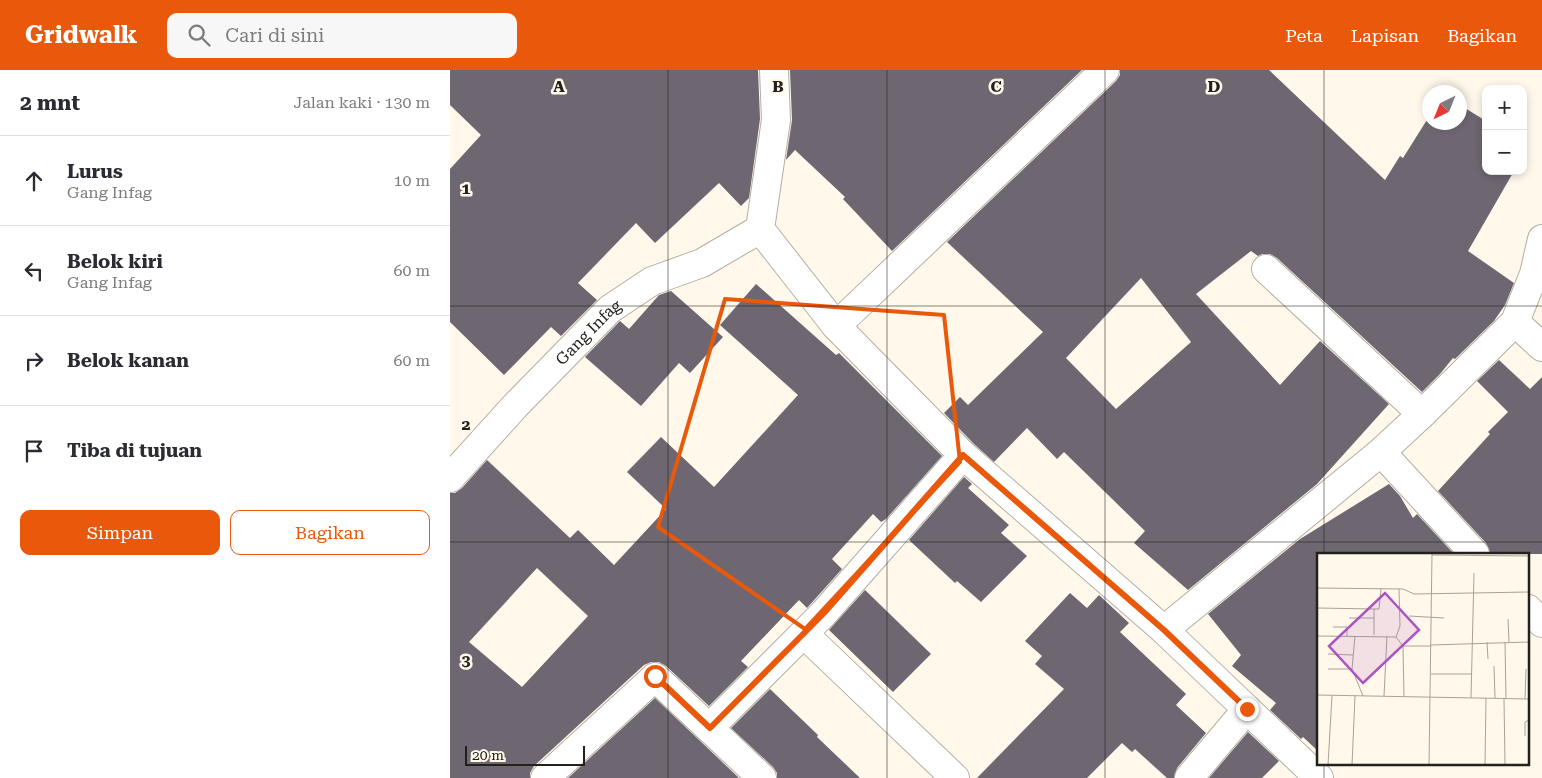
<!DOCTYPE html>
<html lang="id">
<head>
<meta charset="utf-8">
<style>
  :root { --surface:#fff; --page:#f7f7f7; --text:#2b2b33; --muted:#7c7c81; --line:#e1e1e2; --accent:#ea580c }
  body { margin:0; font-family:"Roboto Serif",serif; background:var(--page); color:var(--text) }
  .controls { position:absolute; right:15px; top:15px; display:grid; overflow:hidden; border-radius:10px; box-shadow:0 2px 8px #0003 }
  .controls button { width:45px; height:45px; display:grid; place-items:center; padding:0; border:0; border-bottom:1px solid var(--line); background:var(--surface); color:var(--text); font:25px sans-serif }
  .compass { position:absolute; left:972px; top:15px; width:45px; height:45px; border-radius:50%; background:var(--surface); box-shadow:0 2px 8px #0003; rotate:223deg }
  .scale { position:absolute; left:15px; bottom:12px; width:120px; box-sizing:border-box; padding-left:5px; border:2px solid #23211c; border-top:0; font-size:14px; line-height:18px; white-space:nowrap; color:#23211c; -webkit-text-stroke:4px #fff8eb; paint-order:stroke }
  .stop { position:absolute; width:15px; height:15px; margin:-11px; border:4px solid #ea580c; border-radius:50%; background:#fff }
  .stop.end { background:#ea580c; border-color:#fff; box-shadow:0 1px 5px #0008 }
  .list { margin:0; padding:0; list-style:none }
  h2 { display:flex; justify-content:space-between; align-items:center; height:65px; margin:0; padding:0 20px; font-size:21px }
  h2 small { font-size:16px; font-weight:400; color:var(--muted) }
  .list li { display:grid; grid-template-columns:32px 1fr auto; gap:15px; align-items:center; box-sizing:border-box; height:90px; padding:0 20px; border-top:1px solid var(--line) }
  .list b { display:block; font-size:19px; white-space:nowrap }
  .list p { margin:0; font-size:16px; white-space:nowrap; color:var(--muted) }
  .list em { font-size:16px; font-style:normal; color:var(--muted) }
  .actions { display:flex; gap:10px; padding:15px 20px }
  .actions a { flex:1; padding:11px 0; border:1px solid var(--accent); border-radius:10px; text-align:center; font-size:18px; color:var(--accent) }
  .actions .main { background:var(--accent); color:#fff }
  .icon { flex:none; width:28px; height:28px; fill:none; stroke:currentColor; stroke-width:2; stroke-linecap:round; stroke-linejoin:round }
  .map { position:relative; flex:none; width:1092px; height:708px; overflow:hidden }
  header { display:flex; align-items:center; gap:30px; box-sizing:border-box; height:70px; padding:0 25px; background:var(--accent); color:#fff }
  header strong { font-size:24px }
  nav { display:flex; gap:28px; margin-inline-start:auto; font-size:18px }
  .search { width:350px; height:45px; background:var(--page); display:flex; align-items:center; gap:12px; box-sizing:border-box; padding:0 18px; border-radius:10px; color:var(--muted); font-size:19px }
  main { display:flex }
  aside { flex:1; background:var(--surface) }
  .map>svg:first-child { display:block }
  .building { fill:#6e6772; fill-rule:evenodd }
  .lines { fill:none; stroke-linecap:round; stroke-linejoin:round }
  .street-casing { stroke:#b4aea2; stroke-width:30 }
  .street { stroke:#fff; stroke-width:28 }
  .route { stroke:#ea580c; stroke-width:6 }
  .marked { fill:none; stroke:#e8590c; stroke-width:4; stroke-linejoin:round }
  .grid { fill:none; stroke:#23211c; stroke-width:1; stroke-opacity:0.55 }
  .labels { text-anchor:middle; stroke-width:5; stroke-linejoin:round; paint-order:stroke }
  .street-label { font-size:16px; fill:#23211c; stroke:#fff8eb }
  .inset-road { fill:none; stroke:#a7a298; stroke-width:1 }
  .view { fill:#ab54c1; fill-opacity:0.15; stroke:#ab54c1; stroke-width:2.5 }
  .inset-edge { fill:none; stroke:#23211c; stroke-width:2.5 }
  .grid-label { font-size:16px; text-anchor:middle; font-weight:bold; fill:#23211c; stroke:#fff8eb; stroke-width:5; stroke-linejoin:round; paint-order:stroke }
</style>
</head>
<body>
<header>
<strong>Gridwalk</strong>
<div class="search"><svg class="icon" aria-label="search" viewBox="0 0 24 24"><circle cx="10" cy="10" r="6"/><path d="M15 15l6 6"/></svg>Cari di sini</div>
<nav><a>Peta</a><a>Lapisan</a><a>Bagikan</a></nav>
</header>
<main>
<aside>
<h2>2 mnt<small>Jalan kaki · 130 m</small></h2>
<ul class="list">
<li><svg class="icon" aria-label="ahead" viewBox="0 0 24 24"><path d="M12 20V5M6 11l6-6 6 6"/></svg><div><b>Lurus</b><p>Gang Infag</p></div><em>10 m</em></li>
<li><svg class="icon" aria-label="left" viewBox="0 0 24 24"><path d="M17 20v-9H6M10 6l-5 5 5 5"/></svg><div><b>Belok kiri</b><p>Gang Infag</p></div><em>60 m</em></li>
<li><svg class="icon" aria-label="right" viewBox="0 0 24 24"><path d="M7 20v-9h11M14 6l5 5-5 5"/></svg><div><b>Belok kanan</b></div><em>60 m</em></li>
<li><svg class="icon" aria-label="arrive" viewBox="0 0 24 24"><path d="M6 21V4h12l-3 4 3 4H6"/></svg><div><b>Tiba di tujuan</b></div></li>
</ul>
<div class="actions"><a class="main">Simpan</a><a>Bagikan</a></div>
</aside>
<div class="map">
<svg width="1092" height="708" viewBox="0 0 1092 708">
  <rect width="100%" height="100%" fill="#fff8eb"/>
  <g class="building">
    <polygon points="0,0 308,0 310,49 299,128 291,136 269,113 205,173 186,153 128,213 147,230 111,266 101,257 54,305 0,252 0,99 31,65 0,35"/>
    <polygon points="340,0 632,0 442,181 393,129 395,127 345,80 336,90 342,50"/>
    <path d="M 670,0 L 819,0 L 935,110 L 950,86 L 953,88 L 980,45 L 980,52 L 1010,52 L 1010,35 L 1036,51 L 1036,101 L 1064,101 L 1018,181 L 1064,213 L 1055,235 L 1044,251 L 1005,289 L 1003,288 L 990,304 L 972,322 L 827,188 L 820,184 L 812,184 L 808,186 L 801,181 L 746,224 L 830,315 L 870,271 L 939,334 L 867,414 L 738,520 L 684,473 L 695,461 L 614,382 L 607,389 L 577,358 L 544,392 L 524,374 L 494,343 L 510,327 L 518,335 L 593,262 L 497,172 L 666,11 L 670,5 ZM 691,208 L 741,272 L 666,339 L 616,288 Z"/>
    <path d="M 306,214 L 386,285 L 389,283 L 492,386 L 436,449 L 431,452 L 423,444 L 382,489 L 392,499 L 357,538 L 349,530 L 291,591 L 298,597 L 259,636 L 216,596 L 209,592 L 201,592 L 194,595 L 84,696 L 80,703 L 80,708 L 0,708 L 0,423 L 5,423 L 12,418 L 37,390 L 120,468 L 128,460 L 164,495 L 216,439 L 177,402 L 211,367 L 264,417 L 348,325 L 270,255 ZM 87,498 L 138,546 L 72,617 L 19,572 Z"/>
    <polygon points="221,221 273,267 240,303 229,293 191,336 135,287 170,251 179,259 209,225"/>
    <polygon points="1049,290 1080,319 1092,307 1092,484 1040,484 1036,473 988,421 1040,364 1038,362 1058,342 1027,311"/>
    <polygon points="514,407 522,414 518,418 559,455 551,463 577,486 531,532 507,511 505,513 459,470"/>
    <polygon points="939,414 950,426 963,448 967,444 1004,484 868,484 868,681 853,667 851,669 820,640 826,633 782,596 791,585 758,544 850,469"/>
    <polygon points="415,520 481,584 443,622 379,560"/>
    <polygon points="620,523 637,538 649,525 679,553 670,562 736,624 726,635 756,663 727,698 724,708 717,708 685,679 682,682 672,673 637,708 527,708 614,619 585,594 592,586 575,571"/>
    <polygon points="320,619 368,665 367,667 410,708 327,708 327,703 323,697 281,658"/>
    <polygon points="205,628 289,708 118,708"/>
    <polygon points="798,662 829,691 812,708 759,708"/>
  </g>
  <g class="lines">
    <defs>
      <g id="street">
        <polyline points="324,0 326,50 310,159 386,256 513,385 714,560 869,708"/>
        <polyline points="816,199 972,344"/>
        <polyline points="1065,252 1092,277"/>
        <polyline points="386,256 655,0"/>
        <polyline points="931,382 1025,484"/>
        <path id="s1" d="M 0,408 L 65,336 L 160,239 L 202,211 L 252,193 L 310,159"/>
        <polyline points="1078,539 1092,553"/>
        <polyline points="714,560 931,382 972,344 1065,252 1084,204 1092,169"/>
        <polyline points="354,564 505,708"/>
        <polyline points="259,658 312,708"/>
        <polyline points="95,708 205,607 259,658 374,543 513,385"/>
        <polyline points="739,708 797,639"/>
      </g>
    </defs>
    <use href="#street" class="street-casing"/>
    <use href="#street" class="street"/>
  </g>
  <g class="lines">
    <polyline class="route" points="205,606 260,658 374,543 513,385 714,560 797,639"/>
  </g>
  <path class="marked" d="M 275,229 L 494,245 L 510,392 L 355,559 L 208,457 Z"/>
  <path class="grid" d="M 218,0 L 218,708M 437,0 L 437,708M 655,0 L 655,708M 874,0 L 874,484M 0,236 L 1092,236M 0,472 L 1092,472M 874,694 L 874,708"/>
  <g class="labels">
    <g class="street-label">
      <text dy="6" stroke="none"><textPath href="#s1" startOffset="201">Gang Infag</textPath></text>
    </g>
  </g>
  <g transform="translate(867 483)">
    <rect width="212" height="212" fill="#fff8eb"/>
    <path class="inset-road" d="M 115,2 L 212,3M 0,35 L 86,36 L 97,41 L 212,39M 0,55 L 57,56M 92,63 L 127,65M 32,65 L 57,65M 191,66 L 192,89M 16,74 L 30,74 L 30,83M 57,82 L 57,56 L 62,56 L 64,36M 0,83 L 79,84 L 86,93 L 87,144M 38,83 L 35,116 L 46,143M 79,84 L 83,73 L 82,36M 170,89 L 171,106M 188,89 L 189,146M 114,92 L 212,89M 86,93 L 114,93M 11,101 L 36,102M 177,113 L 178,145M 11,116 L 35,116M 114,121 L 155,121M 0,142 L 212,146M 67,143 L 70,83M 154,145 L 157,20M 187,146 L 188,212M 208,146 L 209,116M 208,183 L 208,169 L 212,167M 212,191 L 212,211M 11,212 L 15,143M 35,212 L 38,143M 112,212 L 115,1M 168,212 L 169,145"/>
    <path class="view" d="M 68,40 L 102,77 L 46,130 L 12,93 Z"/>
    <rect width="212" height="212" class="inset-edge"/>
  </g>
  <g class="grid-label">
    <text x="109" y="22">A</text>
    <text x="328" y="22">B</text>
    <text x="546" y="22">C</text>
    <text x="764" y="22">D</text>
    <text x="16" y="124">1</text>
    <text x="16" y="360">2</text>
    <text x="16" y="596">3</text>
  </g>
</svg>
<div class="controls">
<button>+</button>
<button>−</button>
</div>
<svg class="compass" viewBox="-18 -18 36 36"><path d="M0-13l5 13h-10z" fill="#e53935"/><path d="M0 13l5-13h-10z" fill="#7c7c81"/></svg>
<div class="scale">20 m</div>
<div class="stop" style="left:205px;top:606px"></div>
<div class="stop end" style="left:797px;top:639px"></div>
</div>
</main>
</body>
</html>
